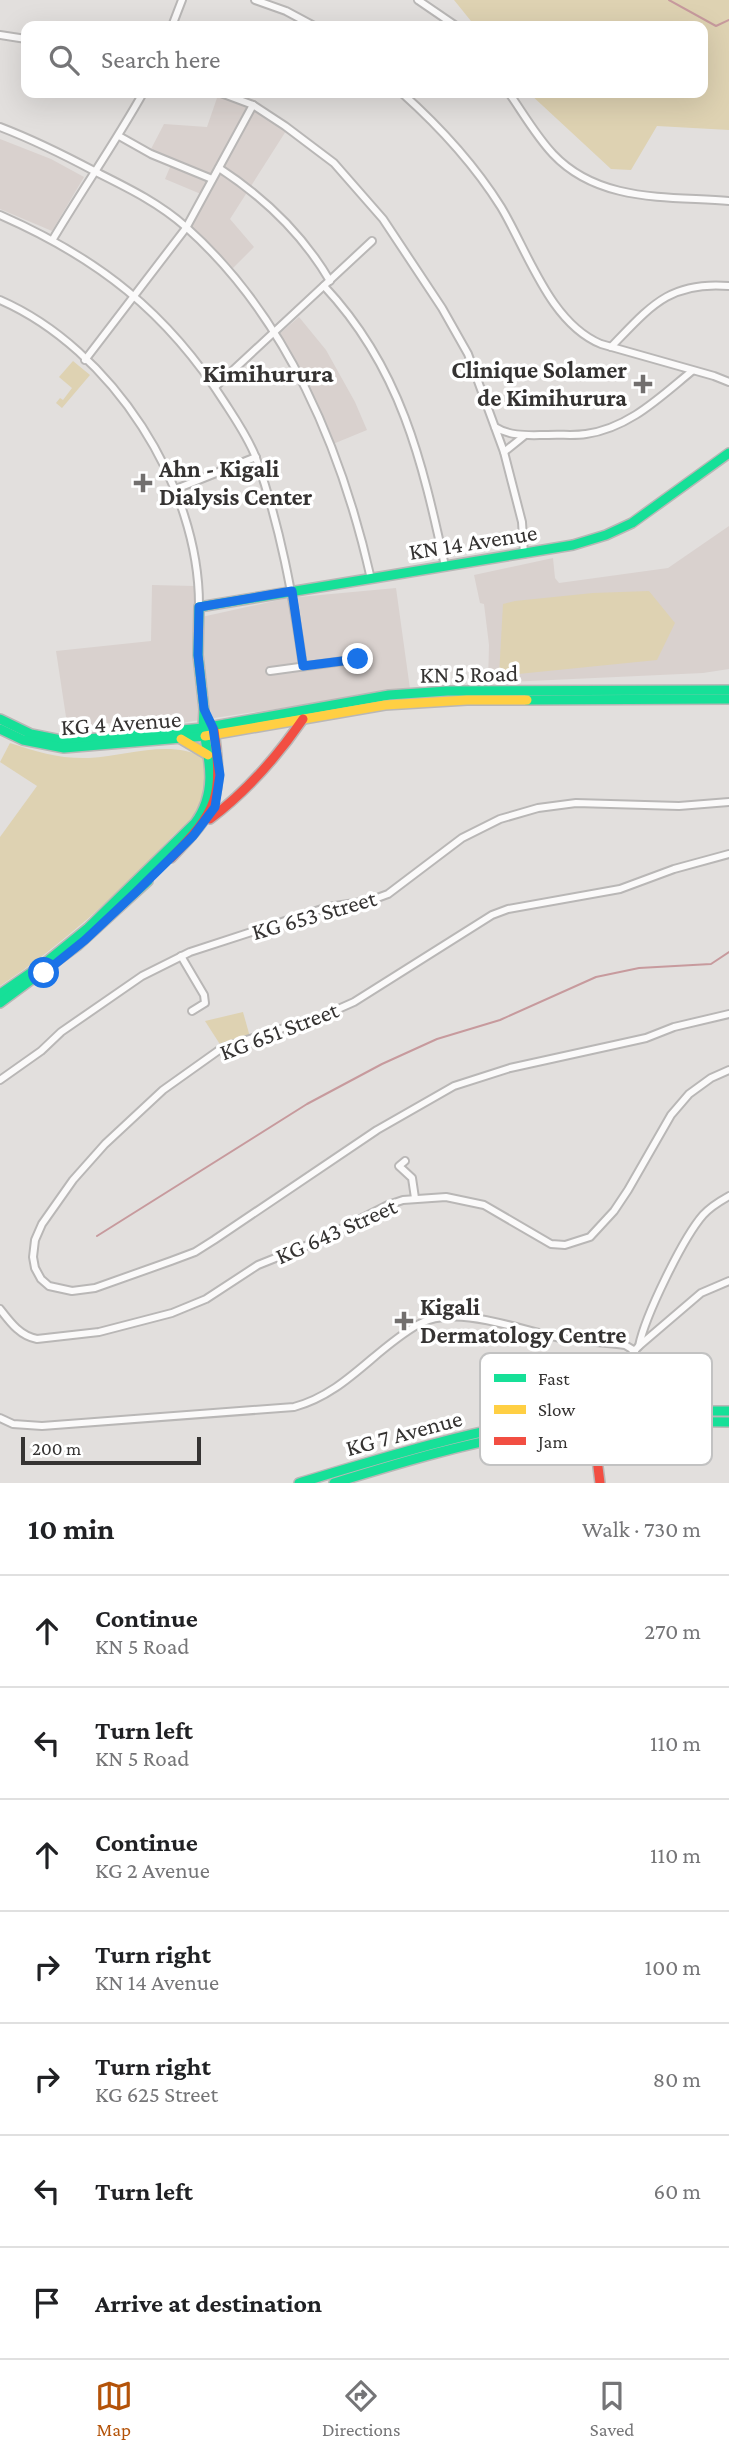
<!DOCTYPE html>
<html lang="en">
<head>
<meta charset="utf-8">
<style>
  :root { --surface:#fff; --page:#f6f6f6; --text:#202124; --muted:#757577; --line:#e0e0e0; --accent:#b45309 }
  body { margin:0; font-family:"Crimson Pro",serif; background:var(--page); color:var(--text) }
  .scale { position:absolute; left:21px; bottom:18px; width:180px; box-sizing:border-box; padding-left:7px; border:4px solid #353332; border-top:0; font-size:19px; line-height:24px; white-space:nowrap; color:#353332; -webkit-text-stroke:5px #fff; paint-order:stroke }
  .stop { position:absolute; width:21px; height:21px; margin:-16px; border:5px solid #1a73e8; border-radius:50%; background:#fff }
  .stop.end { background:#1a73e8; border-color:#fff; box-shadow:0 2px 7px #0008 }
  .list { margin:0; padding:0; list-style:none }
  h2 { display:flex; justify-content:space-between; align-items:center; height:91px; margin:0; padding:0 28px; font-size:30px }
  h2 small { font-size:23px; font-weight:400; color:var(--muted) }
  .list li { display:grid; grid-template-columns:46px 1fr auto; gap:21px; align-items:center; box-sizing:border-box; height:112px; padding:0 28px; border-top:2px solid var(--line) }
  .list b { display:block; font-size:26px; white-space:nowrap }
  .list p { margin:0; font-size:23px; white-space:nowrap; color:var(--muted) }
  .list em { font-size:23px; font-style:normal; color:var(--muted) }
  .icon { flex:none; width:38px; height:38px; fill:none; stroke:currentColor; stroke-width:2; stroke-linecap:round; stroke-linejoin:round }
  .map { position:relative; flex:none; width:729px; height:1483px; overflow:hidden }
  .search { position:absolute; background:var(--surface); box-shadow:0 7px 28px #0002; left:21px; right:21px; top:21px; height:77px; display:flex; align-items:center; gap:18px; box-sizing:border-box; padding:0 24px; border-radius:14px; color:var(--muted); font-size:26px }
  .sheet { height:875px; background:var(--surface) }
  nav { display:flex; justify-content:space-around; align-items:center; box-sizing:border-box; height:98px; border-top:2px solid var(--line); background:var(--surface); font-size:19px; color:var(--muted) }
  nav a { display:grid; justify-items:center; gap:4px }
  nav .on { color:var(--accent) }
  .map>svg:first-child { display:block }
  .built { fill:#d9d1ce }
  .green { fill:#ded2b2 }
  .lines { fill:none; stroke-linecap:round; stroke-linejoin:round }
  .stream { stroke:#c79a9d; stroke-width:2 }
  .street-casing { stroke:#b9b7b6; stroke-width:10 }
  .fast-casing { stroke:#b9b7b6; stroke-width:12 }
  .slow-casing { stroke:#b9b7b6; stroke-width:12 }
  .jam-casing { stroke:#b9b7b6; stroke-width:12 }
  .street { stroke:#fbfafa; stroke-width:6 }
  .fast { stroke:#16e098; stroke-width:9 }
  .slow { stroke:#ffcf43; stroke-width:9 }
  .jam { stroke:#f24e42; stroke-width:9 }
  .route { stroke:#1a73e8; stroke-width:9 }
  .poi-dot { fill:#726f6e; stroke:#fff; stroke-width:2.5 }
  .labels { text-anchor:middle; stroke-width:7; stroke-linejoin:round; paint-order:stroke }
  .poi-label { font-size:24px; font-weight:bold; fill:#353332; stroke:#fff; text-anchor:start }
  .street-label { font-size:24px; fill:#353332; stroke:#fff }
  .neighbourhood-label { font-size:26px; font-weight:bold; fill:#353332; stroke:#fff }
  .key { fill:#fff; stroke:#c2c2c2; stroke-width:2 }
  .key-label { font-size:19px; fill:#353332 }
</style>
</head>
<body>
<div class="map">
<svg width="729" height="1483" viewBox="0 0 729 1483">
  <rect width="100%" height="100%" fill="#e2dfdd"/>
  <g class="built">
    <polygon points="218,95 255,112 286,131 230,219 254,247 232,269 191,227 208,197 165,179 173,160 151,149 164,124 207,127"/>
    <polygon points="0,139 51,159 84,177 52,231 0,209"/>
    <polygon points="299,317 326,350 355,402 367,430 333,444 307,383 278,335"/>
    <polygon points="729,526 729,669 703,673 488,683 489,645 484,604 480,603 474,575 553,558 555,578 559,583 668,568"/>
    <polygon points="152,585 195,586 197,618 288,598 396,588 410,689 147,728 139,718 68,730 56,651 151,641"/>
  </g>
  <g class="green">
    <polygon points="454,0 729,0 729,130 657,126 631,170 611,169 529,93 703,93 703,26 475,26"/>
    <polygon points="73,361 90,375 62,408 56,403 60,398 63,400 72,388 59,377"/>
    <polygon points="649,591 675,623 657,660 499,676 503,604 515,601 593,593"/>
    <path d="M 10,743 C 38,752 59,759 89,758 C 128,756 169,739 205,758 C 207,775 209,789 201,805 C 194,819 178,830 168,841 C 117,895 62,945 0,986 L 0,837 L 37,786 L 0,762 Z"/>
    <polygon points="243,1012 250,1037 223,1049 205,1021"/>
  </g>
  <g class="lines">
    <g class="stream">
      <polyline points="669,0 716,26 729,20"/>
      <polyline points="97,1236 307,1104 382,1064 437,1039 500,1020 596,977 639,968 711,964 729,952"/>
    </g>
    <defs>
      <g id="street">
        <polyline points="255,0 286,11 314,26"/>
        <polyline points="418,0 456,26"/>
        <polyline points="172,26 182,0"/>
        <polyline points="0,35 26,39"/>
        <polyline points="221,93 253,105 285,126 334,163 383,219 442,308 468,354 504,452 522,522 524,554"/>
        <path d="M 402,93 C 440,127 474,164 501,207 C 528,252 550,323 601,344 L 714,376 L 729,382"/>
        <path d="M 509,93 C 523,113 536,136 553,154 C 599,203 668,196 729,201"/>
        <path d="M 0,127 C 34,140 64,155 96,172 C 128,188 159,203 186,227 C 287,317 342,450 371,579"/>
        <polyline points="119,136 151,154 212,179"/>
        <path d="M 219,168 C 265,198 302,233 330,281"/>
        <path d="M 0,215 C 98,258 167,312 225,403 C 236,420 249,439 256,458 C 280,525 293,596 303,666"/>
        <path d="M 53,239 C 82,190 115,143 143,93"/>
        <path d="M 324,286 C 401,368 422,461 445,566"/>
        <path d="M 0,300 C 112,349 200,486 199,607"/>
        <path d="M 611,347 C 650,307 669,281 729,286"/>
        <polyline points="85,360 186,228 253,105"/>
        <polyline points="215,387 372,241"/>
        <path d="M 495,427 C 511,437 529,435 548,435 C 560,434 573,436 586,434 C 629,428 660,397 692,371"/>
        <polyline points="504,452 524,436"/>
        <polyline points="176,489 256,457"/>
        <polyline points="270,671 358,659"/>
        <polyline points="729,854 674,869 620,889 508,909 492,915 354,1002 327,1014 222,1048 163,1090 105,1144 73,1180 42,1224 35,1240 33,1257 35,1268 41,1279 49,1286 72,1291 95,1288 171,1261 195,1252 214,1240 377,1130 454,1086 510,1068 619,1044 646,1038 674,1027 729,1014"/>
        <polyline points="181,956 204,995 205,1003 192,1011"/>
        <polyline points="0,1080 41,1051 61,1032 142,976 190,952 328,907 369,901 388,894 462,838 500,819 538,808 576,803 679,806 729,802"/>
        <polyline points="405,1161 399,1166 412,1178 415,1198"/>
        <path d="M 0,1309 C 10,1322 20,1336 37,1339 L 99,1332 L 172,1313 L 206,1299 L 258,1265 L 313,1243 L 388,1205 L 403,1200 L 446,1197 L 484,1205 L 551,1244 L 565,1245 L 590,1237 L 614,1211 L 628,1190 L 671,1115 L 689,1094 L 711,1078 L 729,1070"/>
        <path d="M 639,1346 C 645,1316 683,1238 703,1215 C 710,1207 720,1201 729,1196"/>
        <polyline points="597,1415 612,1381 621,1365 639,1346 701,1293 729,1281"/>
        <path d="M 0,1418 L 13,1424 L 42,1426 L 294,1407 C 346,1393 374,1349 419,1324 C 458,1303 523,1332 566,1339 C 586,1342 605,1342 625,1345 L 635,1351"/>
      </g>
      <g id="fast">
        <polyline points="527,700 729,699"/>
        <polyline points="0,719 31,734 66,741 203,728 204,709 198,655 199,607 573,545 606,535 632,523 729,453"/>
        <polyline points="0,729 23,740 64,748 205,736"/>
        <path d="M 0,994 L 45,963 L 88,928 L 195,823 C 217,793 210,762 203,728 L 389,695 L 447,691 L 729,690"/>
        <polyline points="0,1003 77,946 148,881"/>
        <path d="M 299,1483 C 379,1459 459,1434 542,1420 C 602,1410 669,1411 729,1411"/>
        <path d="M 334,1483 C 402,1462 471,1441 542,1431 C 604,1422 666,1421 729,1422"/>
      </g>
      <g id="slow">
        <polyline points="205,736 385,705 467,700 527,700"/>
        <polyline points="181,739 208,755"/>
      </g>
      <g id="jam">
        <path d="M 210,819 C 247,791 277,757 303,719"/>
        <path d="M 171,858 C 218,810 223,797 214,730"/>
        <polyline points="596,1420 595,1443 600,1483"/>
      </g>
    </defs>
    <use href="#street" class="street-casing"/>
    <use href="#fast" class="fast-casing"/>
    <use href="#slow" class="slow-casing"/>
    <use href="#jam" class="jam-casing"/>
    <use href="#street" class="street"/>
    <use href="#fast" class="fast"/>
    <use href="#slow" class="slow"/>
    <use href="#jam" class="jam"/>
  </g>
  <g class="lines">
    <polyline class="route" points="44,973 85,940 136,892 193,836 215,807 220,775 213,728 204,709 198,655 199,607 292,591 303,666 358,659"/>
  </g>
  <g class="poi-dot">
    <path d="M639.5 373.5h7v7h7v7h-7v7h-7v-7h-7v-7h7z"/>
    <path d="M139.5 472.5h7v7h7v7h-7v7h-7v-7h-7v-7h7z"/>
    <path d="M400.5 1310.5h7v7h7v7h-7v7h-7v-7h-7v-7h7z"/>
  </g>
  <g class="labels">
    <g class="poi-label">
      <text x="627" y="378" text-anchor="end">Clinique Solamer<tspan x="627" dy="28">de Kimihurura</tspan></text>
      <text x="159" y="477">Ahn - Kigali<tspan x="159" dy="28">Dialysis Center</tspan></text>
      <text x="420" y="1315">Kigali<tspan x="420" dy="28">Dermatology Centre</tspan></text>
    </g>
    <g class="street-label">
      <text transform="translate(473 542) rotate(-9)" y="8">KN 14 Avenue</text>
      <text transform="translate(469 674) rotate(-1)" y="8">KN 5 Road</text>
      <text transform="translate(121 723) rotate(-4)" y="8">KG 4 Avenue</text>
      <text transform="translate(314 915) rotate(-16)" y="8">KG 653 Street</text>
      <text transform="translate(279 1031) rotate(-21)" y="8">KG 651 Street</text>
      <text transform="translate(336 1231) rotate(-24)" y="8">KG 643 Street</text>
      <text transform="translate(404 1433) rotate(-15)" y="8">KG 7 Avenue</text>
    </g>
    <g class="neighbourhood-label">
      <text x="268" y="382">Kimihurura</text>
    </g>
  </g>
  <rect x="480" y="1353" width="232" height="112" rx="10" class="key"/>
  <rect x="494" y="1374" width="32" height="8" fill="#16e098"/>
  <rect x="494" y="1405" width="32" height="9" fill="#ffcf43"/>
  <rect x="494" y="1437" width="32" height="8" fill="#f24e42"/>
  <g class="key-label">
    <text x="538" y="1385">Fast</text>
    <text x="538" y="1416">Slow</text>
    <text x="538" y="1448">Jam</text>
  </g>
</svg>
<div class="scale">200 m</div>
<div class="stop" style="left:44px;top:973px"></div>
<div class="stop end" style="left:358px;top:659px"></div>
<div class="search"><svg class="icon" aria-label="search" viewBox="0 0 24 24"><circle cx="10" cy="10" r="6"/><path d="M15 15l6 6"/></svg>Search here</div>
</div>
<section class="sheet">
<h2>10 min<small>Walk · 730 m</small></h2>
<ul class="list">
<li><svg class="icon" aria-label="ahead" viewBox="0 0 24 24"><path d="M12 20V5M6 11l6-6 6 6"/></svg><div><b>Continue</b><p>KN 5 Road</p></div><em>270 m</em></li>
<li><svg class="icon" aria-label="left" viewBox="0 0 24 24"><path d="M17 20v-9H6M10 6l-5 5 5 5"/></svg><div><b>Turn left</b><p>KN 5 Road</p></div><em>110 m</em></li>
<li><svg class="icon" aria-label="ahead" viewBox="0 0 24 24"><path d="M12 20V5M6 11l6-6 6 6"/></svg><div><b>Continue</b><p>KG 2 Avenue</p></div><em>110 m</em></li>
<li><svg class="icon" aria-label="right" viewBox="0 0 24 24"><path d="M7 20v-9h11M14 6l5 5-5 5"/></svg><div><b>Turn right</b><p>KN 14 Avenue</p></div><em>100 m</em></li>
<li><svg class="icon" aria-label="right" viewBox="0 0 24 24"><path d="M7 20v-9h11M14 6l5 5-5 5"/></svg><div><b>Turn right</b><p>KG 625 Street</p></div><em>80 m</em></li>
<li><svg class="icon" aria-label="left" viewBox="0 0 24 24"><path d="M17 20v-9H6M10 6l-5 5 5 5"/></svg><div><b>Turn left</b></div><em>60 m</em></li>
<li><svg class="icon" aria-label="arrive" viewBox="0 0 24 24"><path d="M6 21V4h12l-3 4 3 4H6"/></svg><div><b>Arrive at destination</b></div></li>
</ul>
</section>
<nav>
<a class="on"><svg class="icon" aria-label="map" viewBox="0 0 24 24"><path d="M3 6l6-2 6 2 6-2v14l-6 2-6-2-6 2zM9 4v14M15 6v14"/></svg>Map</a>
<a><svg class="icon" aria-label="directions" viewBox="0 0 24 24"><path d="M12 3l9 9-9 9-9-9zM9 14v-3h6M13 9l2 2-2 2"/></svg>Directions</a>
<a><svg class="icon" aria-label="saved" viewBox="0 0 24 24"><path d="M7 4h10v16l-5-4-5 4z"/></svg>Saved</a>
</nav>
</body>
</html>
